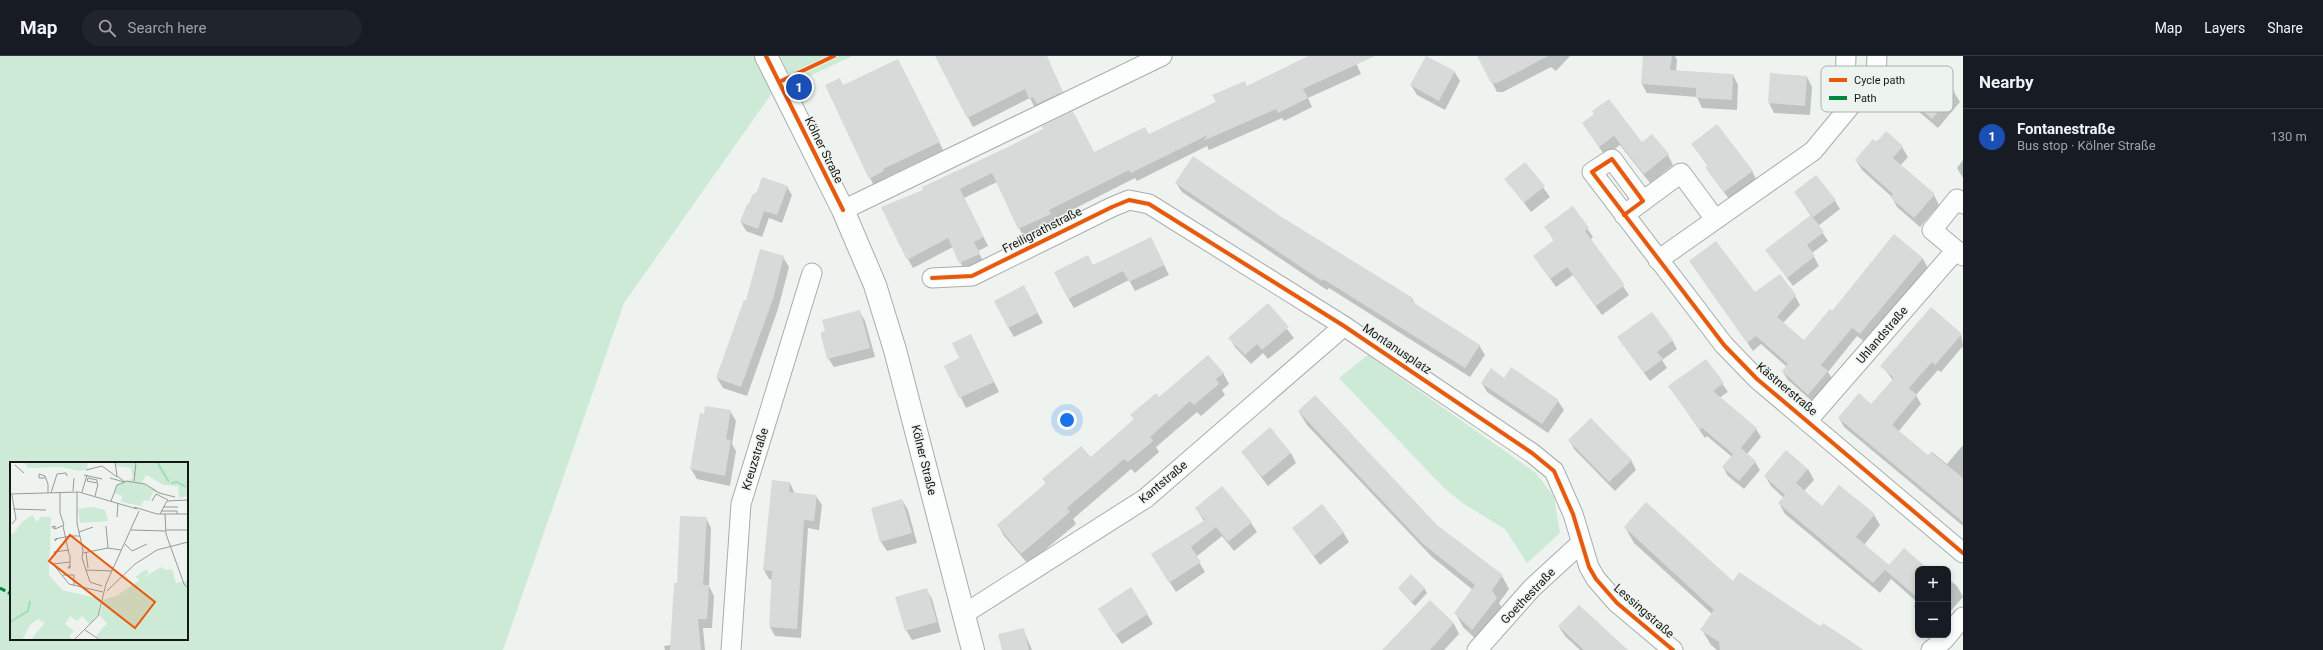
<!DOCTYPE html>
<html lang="en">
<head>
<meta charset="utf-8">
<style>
  :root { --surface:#171b24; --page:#20242c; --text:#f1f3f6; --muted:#9ea1a6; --line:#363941; --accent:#b45309 }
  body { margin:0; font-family:Roboto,sans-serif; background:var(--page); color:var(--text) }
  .controls { position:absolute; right:12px; bottom:12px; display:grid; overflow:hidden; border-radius:8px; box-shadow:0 2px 6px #0003 }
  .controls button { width:36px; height:36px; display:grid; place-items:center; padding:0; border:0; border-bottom:1px solid var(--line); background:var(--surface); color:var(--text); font:20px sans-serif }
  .you { position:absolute; left:1067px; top:364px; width:14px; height:14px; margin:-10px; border:3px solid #fff; border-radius:50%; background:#1a73e8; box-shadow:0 0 0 6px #1a73e833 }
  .badge { display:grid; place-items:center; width:26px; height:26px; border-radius:50%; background:var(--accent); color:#fff; font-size:13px; font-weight:700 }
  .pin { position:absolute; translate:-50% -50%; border:2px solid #fff; box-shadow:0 1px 4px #0006 }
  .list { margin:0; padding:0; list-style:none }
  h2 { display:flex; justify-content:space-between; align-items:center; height:52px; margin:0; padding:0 16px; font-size:17px }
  h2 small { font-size:13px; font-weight:400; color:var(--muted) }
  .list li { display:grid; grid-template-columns:26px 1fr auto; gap:12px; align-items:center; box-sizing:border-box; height:56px; padding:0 16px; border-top:1px solid var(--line) }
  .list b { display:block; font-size:15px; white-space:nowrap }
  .list p { margin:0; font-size:13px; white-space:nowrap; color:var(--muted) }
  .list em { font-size:13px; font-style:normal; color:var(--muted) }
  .icon { flex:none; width:22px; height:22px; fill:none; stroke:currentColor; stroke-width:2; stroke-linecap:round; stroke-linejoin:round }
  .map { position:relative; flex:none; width:1963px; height:594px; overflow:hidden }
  header { display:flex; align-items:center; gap:24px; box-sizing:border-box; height:56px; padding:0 20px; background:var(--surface); border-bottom:1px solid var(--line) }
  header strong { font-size:19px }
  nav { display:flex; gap:22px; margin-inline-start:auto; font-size:14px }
  .search { width:280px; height:36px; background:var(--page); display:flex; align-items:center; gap:10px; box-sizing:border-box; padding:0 14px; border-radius:22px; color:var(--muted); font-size:15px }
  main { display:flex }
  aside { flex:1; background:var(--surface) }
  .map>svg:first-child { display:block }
  .green { fill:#ccead5; fill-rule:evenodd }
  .shadow { fill:#0003 }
  .building { fill:#d7dad8 }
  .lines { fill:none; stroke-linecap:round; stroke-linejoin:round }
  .street-casing { stroke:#a8acaa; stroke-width:21 }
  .secondary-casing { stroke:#a8acaa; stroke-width:24 }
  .street { stroke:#fcfdfd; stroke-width:19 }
  .secondary { stroke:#fcfdfd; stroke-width:22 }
  .quiet { stroke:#00873e; stroke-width:3; stroke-dasharray:6 3; stroke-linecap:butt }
  .cycleway-casing { stroke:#edf4ef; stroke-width:6 }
  .cycleway { stroke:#e8590c; stroke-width:4 }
  .labels { text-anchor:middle; stroke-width:3; stroke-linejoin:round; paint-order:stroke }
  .street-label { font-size:12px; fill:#151715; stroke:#edf4ef }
  .inset-river { fill:none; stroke:#a0deb5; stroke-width:2 }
  .inset-road { fill:none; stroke:#979b98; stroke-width:1 }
  .view { fill:#e8590c; fill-opacity:0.15; stroke:#e8590c; stroke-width:2 }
  .inset-edge { fill:none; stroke:#151715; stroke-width:2 }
  .key { fill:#edf4ef; stroke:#acb2ae; stroke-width:1 }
  .key-label { font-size:11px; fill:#151715 }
</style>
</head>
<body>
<header>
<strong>Map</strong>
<div class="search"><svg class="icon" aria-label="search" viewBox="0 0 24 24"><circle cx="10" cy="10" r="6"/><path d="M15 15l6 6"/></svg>Search here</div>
<nav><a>Map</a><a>Layers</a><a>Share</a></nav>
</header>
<main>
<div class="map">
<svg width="1963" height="594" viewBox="0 0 1963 594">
  <rect width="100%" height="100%" fill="#eef3f0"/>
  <g class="green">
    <path d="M 0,0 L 753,0 L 772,37 L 624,247 L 503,594 L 0,594 ZM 11,407 L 187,407 L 187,583 L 11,583 Z"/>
    <polygon points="780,0 852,0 793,28"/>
    <polygon points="1368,299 1536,417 1554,441 1560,477 1527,507 1505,473 1464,448 1445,433 1339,322"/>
  </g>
  <g class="shadow">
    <polygon points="936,0 1046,0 1067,45 1035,52 1030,42 973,71"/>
    <polygon points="1309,0 1353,0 1361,18 1308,42 1312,51 1284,65 1282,62 1209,94 1207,90 1137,125 1135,122 1054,163 1055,167 1024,182 997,126 964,142 988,190 978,195 984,207 965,216 953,191 913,212 908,203 925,134 1008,92 1094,97 1149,79"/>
    <polygon points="1487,0 1570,0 1556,15 1551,11 1503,36 1497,36 1492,26"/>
    <polygon points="1644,0 1675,0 1677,4 1676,16 1733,19 1738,29 1737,54 1702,52 1697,41 1647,37 1642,28"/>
    <polygon points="902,12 943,94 887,121 888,123 874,130 870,122 844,30"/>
    <polygon points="1454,15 1460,25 1445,54 1417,39 1411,29"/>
    <polygon points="1933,18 1954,36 1960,46 1938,72 1917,54 1911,44"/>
    <polygon points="1807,21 1812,31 1810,59 1774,57 1769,47"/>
    <polygon points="1583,67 1641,87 1668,99 1673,109 1650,127 1620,89 1605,100"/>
    <polygon points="1886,77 1902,91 1908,101 1900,110 1934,139 1939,149 1920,171 1897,151 1892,141 1862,114 1856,104"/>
    <polygon points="1692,88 1752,115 1756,123 1729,143 1711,119 1706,111 1708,110"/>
    <polygon points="1963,104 1963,122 1957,112"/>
    <polygon points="1525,107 1550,141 1531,156 1506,123"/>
    <polygon points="1176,127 1280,161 1412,243 1416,250 1479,289 1485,299 1470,321 1329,232 1327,234 1182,136"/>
    <polygon points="787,131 792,139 782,167 769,162 762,181 746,175 741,166"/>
    <polygon points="1795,136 1835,145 1840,153 1818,170 1828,185 1812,197 1819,210 1793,230 1767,194 1811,160"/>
    <polygon points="1572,151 1593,181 1590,184 1629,239 1602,259 1573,219 1556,231 1534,200 1554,185 1546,171"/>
    <polygon points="1894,179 1923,203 1928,212 1865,286 1857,280 1828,316 1833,324 1814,347 1788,324 1783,316 1787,311 1761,288 1753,295 1690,205 1755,237 1795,240 1800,249 1783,267 1804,286 1832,257"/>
    <polygon points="1156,192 1169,219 1135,235 1129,224 1074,252 1068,242 1093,210"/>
    <polygon points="783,201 789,211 778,253 747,340 723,332 717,322 746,245"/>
    <polygon points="1029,240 1043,267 1014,281 1008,271"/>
    <polygon points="1268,249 1294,282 1268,303 1263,297 1251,308 1235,291 1230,282"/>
    <polygon points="860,256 865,265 875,301 834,311 828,302 827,276"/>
    <polygon points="971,279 999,336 966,352 945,310 960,303"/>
    <polygon points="1961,279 1963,290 1941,316 1938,314 1916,339 1921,348 1898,376 1928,401 1932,396 1947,408 1963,389 1963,470 1844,371 1839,362 1872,349 1893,324 1882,310"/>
    <polygon points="1618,282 1672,284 1677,293 1662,304 1667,312 1650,325"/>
    <polygon points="1706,304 1728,336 1719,342 1756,373 1761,381 1747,398 1755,406 1760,414 1744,433 1728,420 1723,411 1732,401 1707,380 1705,382 1669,330"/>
    <polygon points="1223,317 1229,328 1222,334 1225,339 1201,360 1197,356 1156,391 1159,396 1135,417 1131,413 1073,463 1076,468 1028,508 1004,480 998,469 1046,428 1044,424 1090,402 1134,364 1132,359 1159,342"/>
    <polygon points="1505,323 1558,345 1564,354 1548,377 1487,336 1482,327"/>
    <polygon points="730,355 736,365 732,388 736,395 730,430 697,423 691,413 705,359"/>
    <polygon points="1299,356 1436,470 1502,520 1509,533 1499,547 1504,556 1480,587 1463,571 1456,558 1473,534 1432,501 1307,369"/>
    <polygon points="1569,384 1631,404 1636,414 1615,435 1575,394"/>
    <polygon points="1242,396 1291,397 1296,407 1268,430"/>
    <polygon points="1808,413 1814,424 1804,435 1822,451 1839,430 1874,459 1880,469 1864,489 1889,510 1927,513 1918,513 1918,557 1914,550 1917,546 1891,523 1880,537 1785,458 1779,447 1784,442 1771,430 1765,420"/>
    <polygon points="773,425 790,427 795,438 816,440 822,449 819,474 808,472 801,582 775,580 770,571 772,524 769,523 764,514"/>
    <polygon points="902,444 908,454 917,487 887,495 881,486 872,453"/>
    <polygon points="1196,452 1251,467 1257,476 1234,495 1222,480 1196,501 1205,516 1176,536 1158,508 1204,465"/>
    <polygon points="706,462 711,472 709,530 714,540 712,572 703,572 705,594 665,594 664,590 671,589 678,528"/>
    <polygon points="1625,471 1821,572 1858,594 1717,594 1711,589 1702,574 1712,558 1634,487"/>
    <polygon points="1293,472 1343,476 1349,486 1320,509"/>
    <polygon points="1948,523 1957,530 1963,541 1948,558"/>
    <polygon points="1424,532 1427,537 1415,550 1399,533"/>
    <polygon points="926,533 932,543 941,576 912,584 906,574"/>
    <polygon points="1430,546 1454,568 1459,578 1444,594 1384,594"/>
    <polygon points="1147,558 1153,568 1122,588 1105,563"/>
    <polygon points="1559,571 1628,594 1580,594 1565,580"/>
    <polygon points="1023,573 1032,594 1003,594"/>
  </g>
  <g class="building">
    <polygon points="935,0 1047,0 1063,36 1037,48 1033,41 1029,43 1025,33 967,62"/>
    <polygon points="1308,0 1375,0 1303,33 1308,42 1278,57 1276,53 1203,85 1208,79 1131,117 1129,114 1049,154 1051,158 1018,173 992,117 960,133 984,181 974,186 980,198 959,207 948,182 907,204 881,151 923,134 922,131 1008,91 1043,73 1042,70 1073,55 1094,96 1145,71 1149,78 1216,46 1212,39 1245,25 1247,30"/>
    <polygon points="1426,0 1455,15 1439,45 1410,29"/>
    <polygon points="1477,0 1548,0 1497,27 1491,27"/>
    <polygon points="1643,0 1672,0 1670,14 1733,18 1732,44 1696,42 1696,32 1641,28"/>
    <polygon points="898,3 940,86 883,113 884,115 869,123 825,29 840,22 843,29"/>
    <polygon points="1770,17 1807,20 1805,50 1768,47"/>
    <polygon points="1933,17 1955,35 1932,63 1910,44"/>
    <polygon points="1609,43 1642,86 1652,78 1669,98 1644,118 1614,80 1599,91 1582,67 1594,58 1592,55"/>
    <polygon points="1717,68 1753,115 1724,136 1705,111 1708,109 1691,88"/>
    <polygon points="1886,75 1903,90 1893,102 1935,138 1914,162 1890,141 1893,138 1855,104 1873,83 1877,86"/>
    <polygon points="1193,100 1280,160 1413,242 1411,245 1480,289 1465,312 1323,223 1322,225 1175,127"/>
    <polygon points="1525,106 1545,130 1524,147 1504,123"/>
    <polygon points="1816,119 1836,144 1813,161 1794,136"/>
    <polygon points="762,121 788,130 777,159 764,155 758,173 740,166 747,148 748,149 753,138 757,136"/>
    <polygon points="1573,150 1589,172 1585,175 1625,229 1596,250 1567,211 1550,223 1533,200 1554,184 1544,171"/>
    <polygon points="1811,159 1824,176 1807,189 1815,200 1787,222 1765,194"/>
    <polygon points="1894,178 1923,202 1860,278 1852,272 1821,309 1828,315 1808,339 1782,315 1788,308 1756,280 1747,287 1689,205 1716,185 1755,236 1780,218 1796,239 1777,261 1804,284 1830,253 1832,255"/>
    <polygon points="1151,181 1164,209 1129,226 1123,215 1068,243 1054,216 1088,199 1093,209"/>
    <polygon points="760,193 784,200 773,243 741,331 716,322 744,244 746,244"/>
    <polygon points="1024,229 1038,257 1008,272 994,245"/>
    <polygon points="1268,247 1289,271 1262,294 1257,288 1245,299 1228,282"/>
    <polygon points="1931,251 1962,278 1935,309 1932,306 1909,332 1917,339 1892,369 1928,399 1931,396 1963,422 1963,466 1838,362 1859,337 1871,348 1894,322 1880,310"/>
    <polygon points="860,254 870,292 827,303 821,280 821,276 825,275 822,264"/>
    <polygon points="1652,256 1673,284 1657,296 1663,303 1644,317 1617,281"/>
    <polygon points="971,278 994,326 959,342 944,310 959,302 952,287"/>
    <polygon points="1208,299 1224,317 1216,323 1219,328 1194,349 1190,345 1150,381 1153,385 1128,406 1124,403 1067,452 1070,456 1021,498 997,469 1046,427 1042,423 1081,390 1091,401 1134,363 1130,359 1156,337 1159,341"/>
    <polygon points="1706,303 1724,327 1713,335 1757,372 1741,392 1756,405 1739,425 1722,411 1733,398 1702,372 1700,374 1668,330"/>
    <polygon points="1511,311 1559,344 1542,368 1481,327 1491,312 1504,322"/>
    <polygon points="1315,339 1437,469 1503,519 1492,534 1497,542 1472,574 1454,557 1475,529 1423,488 1298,355"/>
    <polygon points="705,350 731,354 726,383 731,384 725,420 690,413 700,357 704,358"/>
    <polygon points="1591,362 1632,404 1609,426 1568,384"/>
    <polygon points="1270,371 1291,397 1262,421 1241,396"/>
    <polygon points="1786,394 1808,413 1796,427 1822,450 1839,429 1875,458 1856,481 1889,509 1904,492 1928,513 1918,513 1918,542 1885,514 1873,527 1778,447 1785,439 1764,420"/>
    <polygon points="772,424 790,426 789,436 817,439 814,465 804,464 797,573 769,571 772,515 763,514"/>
    <polygon points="1222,430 1252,466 1228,486 1216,471 1191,491 1201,506 1169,527 1151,498 1205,464 1195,452"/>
    <polygon points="902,443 912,477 880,486 871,452"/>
    <polygon points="1646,446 1733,525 1739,516 1820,570 1823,567 1864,594 1720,594 1719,586 1700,574 1714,554 1624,471"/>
    <polygon points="1322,448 1344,476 1314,500 1292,472"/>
    <polygon points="680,460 707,461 703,529 709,529 707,563 698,563 701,594 670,594 674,527 677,527"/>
    <polygon points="1411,518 1425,532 1412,546 1398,532"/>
    <polygon points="1131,531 1148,558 1115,579 1098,553"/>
    <polygon points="927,532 937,566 905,575 895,541"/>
    <polygon points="1430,544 1454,567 1430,594 1382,594"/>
    <polygon points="1579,549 1628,594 1584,594 1558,570"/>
    <polygon points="1024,572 1029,594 1002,594 998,578"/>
  </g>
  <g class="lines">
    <defs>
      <g id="street">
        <polyline points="1844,56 1846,0"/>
        <polyline points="1643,145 1681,117 1715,163"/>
        <polyline points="1963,148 1957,143 1932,174 1963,200"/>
        <polyline points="843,154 1162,0"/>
        <polyline points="1624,159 1643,145 1612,103 1592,116 1724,289 1757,323 1963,497"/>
        <polyline points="1658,204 1813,95 1876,19 1877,0"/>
        <polyline points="932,222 972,220 1112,151 1129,144 1149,148 1344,270 1532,397 1554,415 1573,458 1589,511 1596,523 1617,547 1673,594"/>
        <polyline points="1808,364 1956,194"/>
        <polyline points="964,558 1146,442 1344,270"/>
        <polyline points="731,594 741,448 812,217"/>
        <polyline points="1477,594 1532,532 1581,487"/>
        <polyline points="1931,594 1944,584 1963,561"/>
      </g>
      <polyline id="secondary" points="766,0 843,154 875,229 895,294 973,594"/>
    </defs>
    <use href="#street" class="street-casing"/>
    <use href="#secondary" class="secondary-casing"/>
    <use href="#street" class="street"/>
    <use href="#secondary" class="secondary"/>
    <polyline class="quiet" points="0,532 11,538"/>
    <defs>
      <g id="cycleway">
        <polyline points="766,0 843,154"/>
        <polyline points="779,26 834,0"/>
        <polyline points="1624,159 1643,145 1612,103 1592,116 1724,289 1757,323 1963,497"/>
        <polyline points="932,222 972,220 1112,151 1129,144 1149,148 1344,270 1532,397 1554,415 1573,458 1589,511 1596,523 1617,547 1673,594"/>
      </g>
    </defs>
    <use href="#cycleway" class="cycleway-casing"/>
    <use href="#cycleway" class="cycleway"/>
  </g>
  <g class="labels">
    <g class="street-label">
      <text transform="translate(824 94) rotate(64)" y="4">Kölner Straße</text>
      <text transform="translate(1042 174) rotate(-27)" y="4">Freiligrathstraße</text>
      <text transform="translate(1882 279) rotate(-49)" y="4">Uhlandstraße</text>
      <text transform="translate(1397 293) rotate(34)" y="4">Montanusplatz</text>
      <text transform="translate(1787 333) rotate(40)" y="4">Kästnerstraße</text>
      <text transform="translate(755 403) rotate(-73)" y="4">Kreuzstraße</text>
      <text transform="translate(924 404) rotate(76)" y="4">Kölner Straße</text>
      <text transform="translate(1163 426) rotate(-40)" y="4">Kantstraße</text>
      <text transform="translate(1528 540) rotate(-46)" y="4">Goethestraße</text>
      <text transform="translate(1644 555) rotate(41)" y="4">Lessingstraße</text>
    </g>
  </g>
  <g transform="translate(10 406)">
    <rect width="178" height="178" fill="#eef3f0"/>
    <path d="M 14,0 L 78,0 L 77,7 L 70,9 L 51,5 L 18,6 ZM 106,0 L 178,0 L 178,34 L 169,36 L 168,24 L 154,23 L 136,13 L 132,20 L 152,31 L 143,30 L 139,39 L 134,38 L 131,44 L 111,40 L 112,34 L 104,31 L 108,23 L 123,16 L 121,6 L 106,4 ZM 83,45 L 95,48 L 98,59 L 70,61 L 68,47 ZM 22,53 L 27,60 L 31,55 L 41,55 L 39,113 L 52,128 L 91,137 L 88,152 L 80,163 L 72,154 L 67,159 L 60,154 L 55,162 L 64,169 L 59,174 L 63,178 L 25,178 L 22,176 L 35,161 L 28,157 L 20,163 L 12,178 L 0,178 L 0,68 L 1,72 L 4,71 L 12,60 ZM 151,105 L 156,108 L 162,107 L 166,121 L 178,119 L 178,178 L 91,178 L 86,174 L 97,161 L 89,153 L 93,138 L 106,134 L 130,118 L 125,115 L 136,107 L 139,111 L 132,117 Z" fill="#ccead5"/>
    <path class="inset-river" d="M 147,0 L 159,20M 161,21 L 167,20 L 176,25M 0,160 L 18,149 L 20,139"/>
    <path class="inset-road" d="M 5,3 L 14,11M 76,8 L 92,4 L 107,15M 74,13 L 92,17M 35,16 L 29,16 L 29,12 L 35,14 L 38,22 L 38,31M 100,16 L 114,20M 115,19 L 135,22 L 149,31 L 165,35M 124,19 L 126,0M 63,29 L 64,16M 67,30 L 67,61 L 73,88 L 72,96 L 80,120 L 92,124M 72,30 L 77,13M 41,31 L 47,12 L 56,11 L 57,14M 0,32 L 69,30 L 127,47M 2,33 L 6,57 L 2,62M 85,34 L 88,22 L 87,21 L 77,19 L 78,16 L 87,18 L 87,21M 101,39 L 107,23 L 115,20 L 107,14 L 105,0M 142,39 L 146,32 L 158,38M 124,45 L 147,52 L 178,52M 153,45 L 168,45M 3,47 L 36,48M 151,49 L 167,49 L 167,52M 150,52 L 157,39 L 178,38M 155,52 L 156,72 L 174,122 L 178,126M 107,55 L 108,41M 53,64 L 59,92 L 60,94 L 60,106 L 58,106 L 60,103M 96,64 L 98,86M 45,67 L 42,65 L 45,64 L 45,67 L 54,63 L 50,51 L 50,30M 121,68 L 156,69M 156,68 L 178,68M 69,70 L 83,65M 47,77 L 45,79 L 45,77 L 60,74 L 70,74M 115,82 L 122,89 L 137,82M 76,90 L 78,106M 46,91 L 45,93 L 44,90 L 59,88M 73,91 L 98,86 L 111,88M 60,100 L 43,102 L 59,122 L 93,130M 76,108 L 102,109M 53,113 L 64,113 L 64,124M 97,129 L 125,102 L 147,88 L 178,80M 75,168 L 90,178M 64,178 L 88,154 L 96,122 L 129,49"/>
    <path class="view" d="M 60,73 L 145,140 L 125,166 L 39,99 Z"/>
    <rect width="178" height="178" class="inset-edge"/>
  </g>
  <rect x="1821" y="10" width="132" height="46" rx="6" class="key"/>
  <rect x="1829" y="22" width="18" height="4" fill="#e8590c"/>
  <rect x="1829" y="40" width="18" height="4" fill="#00873e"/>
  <g class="key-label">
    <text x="1854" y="28">Cycle path</text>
    <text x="1854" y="46">Path</text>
  </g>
</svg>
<div class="controls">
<button>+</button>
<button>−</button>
</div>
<div class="you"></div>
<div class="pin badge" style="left:799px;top:31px;background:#1a4fb4">1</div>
</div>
<aside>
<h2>Nearby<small></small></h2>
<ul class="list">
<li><span class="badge" style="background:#1a4fb4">1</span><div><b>Fontanestraße</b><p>Bus stop · Kölner Straße</p></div><em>130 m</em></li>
</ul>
</aside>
</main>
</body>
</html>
